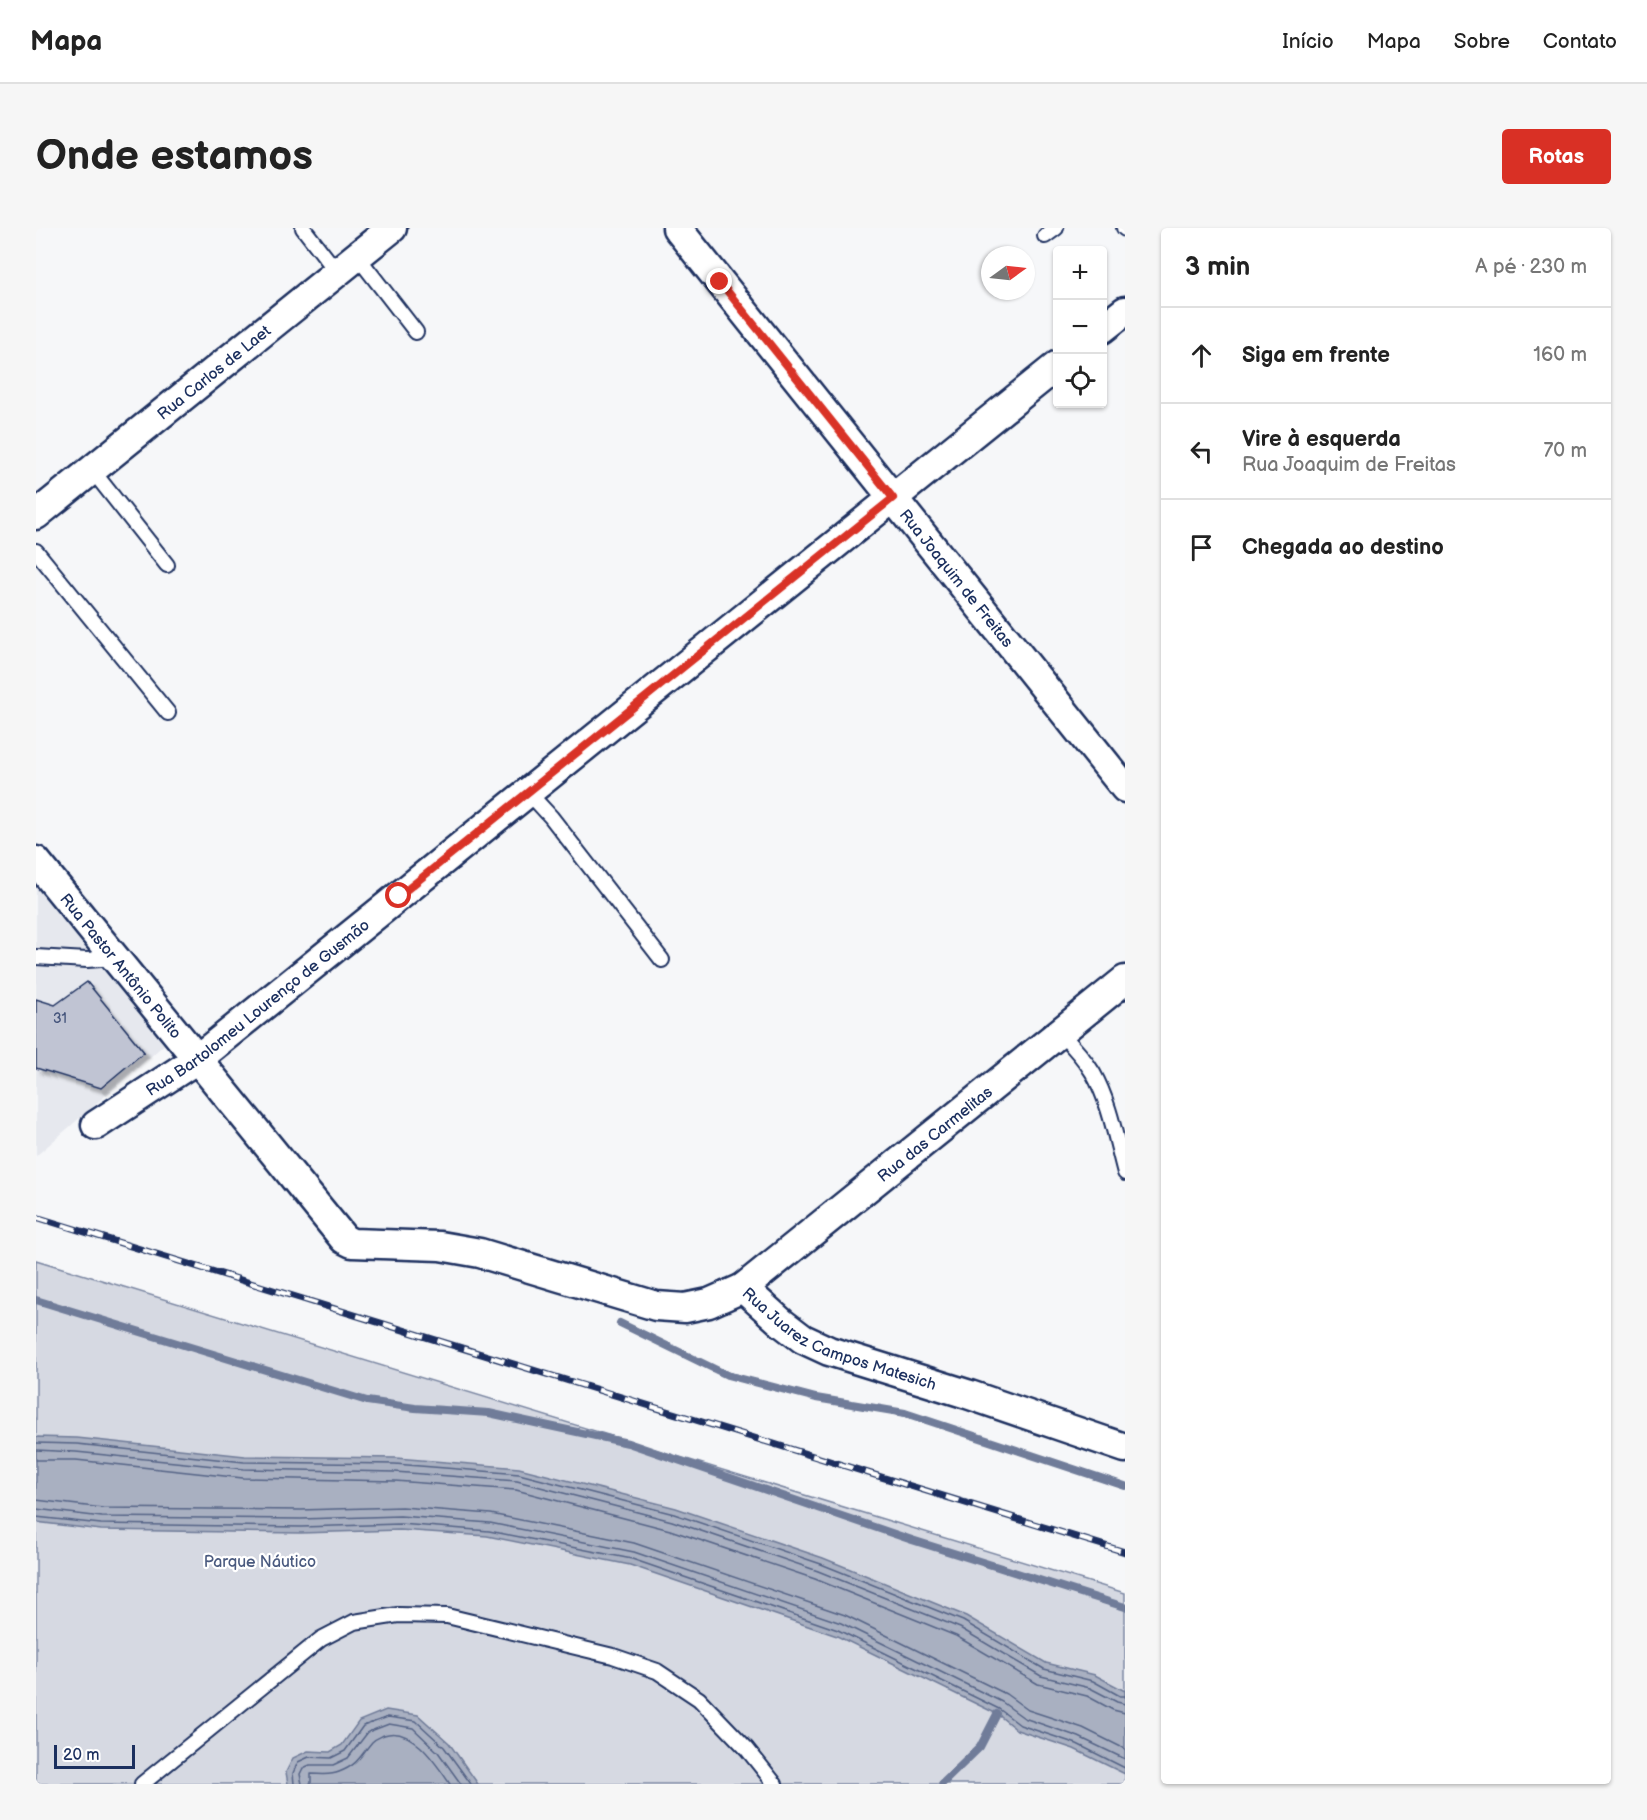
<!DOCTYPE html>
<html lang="pt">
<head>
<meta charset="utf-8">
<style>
  :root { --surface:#fff; --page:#f6f6f6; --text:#222; --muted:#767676; --line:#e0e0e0; --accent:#d93025 }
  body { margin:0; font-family:"Balsamiq Sans",sans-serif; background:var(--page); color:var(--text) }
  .controls { position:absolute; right:18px; top:18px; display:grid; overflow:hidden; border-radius:6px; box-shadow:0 2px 4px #0004 }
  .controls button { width:54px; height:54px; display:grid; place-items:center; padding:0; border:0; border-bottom:2px solid var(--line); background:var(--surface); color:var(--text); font:30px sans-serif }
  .compass { position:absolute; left:945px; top:18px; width:54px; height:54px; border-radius:50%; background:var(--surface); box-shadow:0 2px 4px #0004; rotate:75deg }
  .scale { position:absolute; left:18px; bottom:15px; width:81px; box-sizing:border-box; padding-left:6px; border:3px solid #1b2f5e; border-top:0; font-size:16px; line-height:21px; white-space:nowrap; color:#1b2f5e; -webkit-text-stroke:4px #fff; paint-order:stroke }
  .stop { position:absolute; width:18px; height:18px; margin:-14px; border:4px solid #d93025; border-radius:50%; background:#fff }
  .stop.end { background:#d93025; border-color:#fff; box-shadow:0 2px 6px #0008 }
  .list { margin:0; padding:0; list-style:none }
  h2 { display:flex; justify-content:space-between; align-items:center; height:78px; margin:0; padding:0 24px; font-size:26px }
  h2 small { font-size:20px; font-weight:400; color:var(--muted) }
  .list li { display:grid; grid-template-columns:39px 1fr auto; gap:18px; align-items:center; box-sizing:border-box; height:96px; padding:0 24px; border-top:2px solid var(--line) }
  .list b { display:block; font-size:22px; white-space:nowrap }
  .list p { margin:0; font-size:20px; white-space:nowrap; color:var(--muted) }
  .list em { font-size:20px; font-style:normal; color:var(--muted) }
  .icon { flex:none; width:33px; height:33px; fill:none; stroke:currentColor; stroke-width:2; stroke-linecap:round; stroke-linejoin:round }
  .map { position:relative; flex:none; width:1089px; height:1556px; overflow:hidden; border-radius:6px }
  header { display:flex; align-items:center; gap:36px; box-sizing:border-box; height:84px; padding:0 30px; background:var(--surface); border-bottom:2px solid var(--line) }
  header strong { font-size:28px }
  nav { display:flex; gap:33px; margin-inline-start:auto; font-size:21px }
  .intro { display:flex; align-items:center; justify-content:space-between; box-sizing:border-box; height:144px; padding:0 36px }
  h1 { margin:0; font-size:42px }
  .button { padding:15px 27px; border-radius:6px; background:var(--accent); color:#fff; font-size:21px; font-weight:700 }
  main { display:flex; gap:36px; padding:0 36px }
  aside { flex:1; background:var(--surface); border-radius:6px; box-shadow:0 2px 4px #0004 }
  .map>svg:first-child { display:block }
  .built { fill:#e6e8ee }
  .green { fill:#d6d9e2; stroke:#7884a0; stroke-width:1.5 }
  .water { fill:#a9b0c1; stroke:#707c99; stroke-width:1.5 }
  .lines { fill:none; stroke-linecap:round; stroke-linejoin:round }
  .shore { stroke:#546386; stroke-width:1.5 }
  .stream { stroke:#707c99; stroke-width:8 }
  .building { fill:#c0c4d3; stroke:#1b2f5e; stroke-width:1.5; filter:url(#shadow) }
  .lane-casing { stroke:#1b2f5e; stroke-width:18 }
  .street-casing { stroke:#1b2f5e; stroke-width:33 }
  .lane { stroke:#fff; stroke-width:14 }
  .street { stroke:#fff; stroke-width:28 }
  .rail-casing { stroke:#1b2f5e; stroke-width:7 }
  .rail { stroke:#fff; stroke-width:4.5; stroke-dasharray:14; stroke-linecap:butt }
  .route { stroke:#d93025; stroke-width:8 }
  .labels { text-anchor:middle; stroke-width:4.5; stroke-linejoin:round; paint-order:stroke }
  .number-label { font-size:14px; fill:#44547b }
  .street-label { font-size:16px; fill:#1b2f5e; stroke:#fff }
  .park-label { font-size:16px; fill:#4a5a7f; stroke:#fff }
</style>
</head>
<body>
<header>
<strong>Mapa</strong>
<nav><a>Início</a><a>Mapa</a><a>Sobre</a><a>Contato</a></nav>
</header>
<div class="intro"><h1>Onde estamos</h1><a class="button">Rotas</a></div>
<main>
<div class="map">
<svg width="1089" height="1556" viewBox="0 0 1089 1556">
  <defs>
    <filter id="shadow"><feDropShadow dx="5.5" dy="5.5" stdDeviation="1.5" flood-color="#0004"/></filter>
  </defs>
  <rect width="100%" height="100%" fill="#f6f7f9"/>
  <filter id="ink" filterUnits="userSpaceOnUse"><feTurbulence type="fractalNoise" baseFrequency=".0167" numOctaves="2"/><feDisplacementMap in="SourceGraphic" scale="12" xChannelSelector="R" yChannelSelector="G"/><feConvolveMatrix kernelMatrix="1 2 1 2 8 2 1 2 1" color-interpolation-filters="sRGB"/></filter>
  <g filter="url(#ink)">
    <polygon class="built" points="0,656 130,815 0,928"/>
    <polygon class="green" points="0,1032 1089,1365 1089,1556 0,1556"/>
    <g class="water">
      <polygon points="0,1209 41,1210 209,1228 360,1230 483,1240 640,1280 787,1330 930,1388 1010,1435 1059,1447 1089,1463 1089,1546 1038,1521 981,1502 961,1486 801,1408 594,1337 451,1308 364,1302 265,1305 65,1302 0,1294"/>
      <polygon points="350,1482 382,1487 413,1515 442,1556 252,1556 250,1544 257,1530 272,1523 294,1524 306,1517 323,1493"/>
    </g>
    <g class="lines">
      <g class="shore">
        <polyline points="0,1215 41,1216 208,1234 359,1236 483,1246 638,1286 785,1336 927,1393 1008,1441 1057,1453 1084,1468 1089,1468"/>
        <polyline points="0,1222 40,1224 208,1241 359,1244 481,1253 636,1293 782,1343 924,1400 1005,1448 1054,1460 1081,1474 1089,1476"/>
        <polyline points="0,1232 40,1232 207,1250 359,1253 480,1262 634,1302 779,1351 920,1408 1002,1456 1051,1468 1077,1482 1089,1485"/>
        <polyline points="0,1272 67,1280 265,1282 366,1279 455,1286 598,1315 809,1387 970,1466 992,1482 1047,1500 1089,1521"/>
        <polyline points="0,1281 66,1289 265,1291 364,1288 454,1295 598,1324 805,1395 966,1474 988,1490 1043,1509 1089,1531"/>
        <polyline points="0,1289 65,1296 265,1299 364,1296 453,1303 596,1331 802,1402 963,1481 984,1497 1041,1516 1089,1540"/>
        <polyline points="258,1556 257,1545 262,1534 273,1529 295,1530 309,1523 327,1498 352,1489 380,1493 408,1519 435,1556"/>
        <polyline points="266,1556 264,1546 267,1540 274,1537 297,1537 312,1530 332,1504 353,1496 377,1500 402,1524 425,1556"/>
        <path d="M 275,1556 L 275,1546 C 284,1546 294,1548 303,1544 C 322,1537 324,1528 336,1514 C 340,1510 344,1509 348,1507 C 376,1497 401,1537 414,1556"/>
      </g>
      <g class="stream">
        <polyline points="0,1072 331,1173 379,1180 453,1185 592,1215 876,1312 1089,1379"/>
        <polyline points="584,1095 691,1147 780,1170 869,1185 1089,1258"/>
        <polyline points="906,1556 944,1519 961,1486"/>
      </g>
    </g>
    <polygon class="building" points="51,754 108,824 65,860 0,840 0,771 19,777"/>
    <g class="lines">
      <defs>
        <g id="lane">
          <polyline points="267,0 301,44"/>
          <polyline points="1088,0 1089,1"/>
          <polyline points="1009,8 1020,0"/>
          <polyline points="321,28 380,104"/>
          <polyline points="56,242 131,337"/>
          <polyline points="0,323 132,485"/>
          <polyline points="492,564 515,589 626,732"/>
          <polyline points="0,729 51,732 79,730"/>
          <path d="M 1024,805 C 1036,817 1048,830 1057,845 C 1074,875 1080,912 1089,945"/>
          <polyline points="106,1556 285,1411 318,1394 362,1387 411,1388 577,1428 621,1443 663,1471 711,1521 739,1556"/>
        </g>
        <g id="street">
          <path id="s1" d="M 641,0 L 1089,560"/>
          <polyline points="1066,101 1089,83"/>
          <path id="s2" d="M 0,287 L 356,0"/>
          <path id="s3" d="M 0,633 L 308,1011 L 316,1015 L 404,1018 L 444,1025 L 620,1078 L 649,1080 L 673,1075 L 707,1060 L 746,1095 L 767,1111 L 793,1123 L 931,1166 L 1089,1220"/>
          <path id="s4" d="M 60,897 L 161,831 L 1022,137"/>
          <path id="s5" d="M 707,1060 L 1089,752"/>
        </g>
      </defs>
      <use href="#lane" class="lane-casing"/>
      <use href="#street" class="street-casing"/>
      <use href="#lane" class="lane"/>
      <use href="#street" class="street"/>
      <defs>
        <polyline id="rail" points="0,989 1089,1324"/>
      </defs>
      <use href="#rail" class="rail-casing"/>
      <use href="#rail" class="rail"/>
    </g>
  </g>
  <g class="lines" filter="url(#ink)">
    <polyline class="route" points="363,668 857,270 684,54"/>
  </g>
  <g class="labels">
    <g class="number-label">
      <text x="24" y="795">31</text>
    </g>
    <g class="street-label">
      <text dy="6" stroke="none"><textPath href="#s2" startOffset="228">Rua Carlos de Laet</textPath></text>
      <text dy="6" stroke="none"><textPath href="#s1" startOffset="448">Rua Joaquim de Freitas</textPath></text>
      <text dy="6" stroke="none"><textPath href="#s3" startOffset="135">Rua Pastor Antônio Polito</textPath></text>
      <text dy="6" stroke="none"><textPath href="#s4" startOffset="200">Rua Bartolomeu Lourenço de Gusmão</textPath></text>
      <text dy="6" stroke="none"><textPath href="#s5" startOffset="246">Rua das Carmelitas</textPath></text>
      <text dy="6" stroke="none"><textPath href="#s3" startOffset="1011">Rua Juarez Campos Matesich</textPath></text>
    </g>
    <g class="park-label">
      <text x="224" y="1339">Parque Náutico</text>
    </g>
  </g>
</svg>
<div class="controls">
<button>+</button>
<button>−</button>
<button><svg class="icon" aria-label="locate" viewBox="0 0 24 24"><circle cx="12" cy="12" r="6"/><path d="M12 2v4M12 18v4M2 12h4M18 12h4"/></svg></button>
</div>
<svg class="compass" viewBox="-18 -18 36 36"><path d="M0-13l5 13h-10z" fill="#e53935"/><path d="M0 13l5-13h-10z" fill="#767676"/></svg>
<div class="scale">20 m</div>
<div class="stop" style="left:363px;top:668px"></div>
<div class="stop end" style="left:684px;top:54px"></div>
</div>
<aside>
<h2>3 min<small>A pé · 230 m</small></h2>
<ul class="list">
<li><svg class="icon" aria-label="ahead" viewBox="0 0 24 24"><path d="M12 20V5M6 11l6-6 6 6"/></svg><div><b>Siga em frente</b></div><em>160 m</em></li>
<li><svg class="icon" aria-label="left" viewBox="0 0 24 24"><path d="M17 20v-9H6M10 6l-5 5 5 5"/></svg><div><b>Vire à esquerda</b><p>Rua Joaquim de Freitas</p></div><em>70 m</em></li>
<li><svg class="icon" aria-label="arrive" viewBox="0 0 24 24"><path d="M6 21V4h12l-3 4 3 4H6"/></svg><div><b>Chegada ao destino</b></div></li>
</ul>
</aside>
</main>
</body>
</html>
